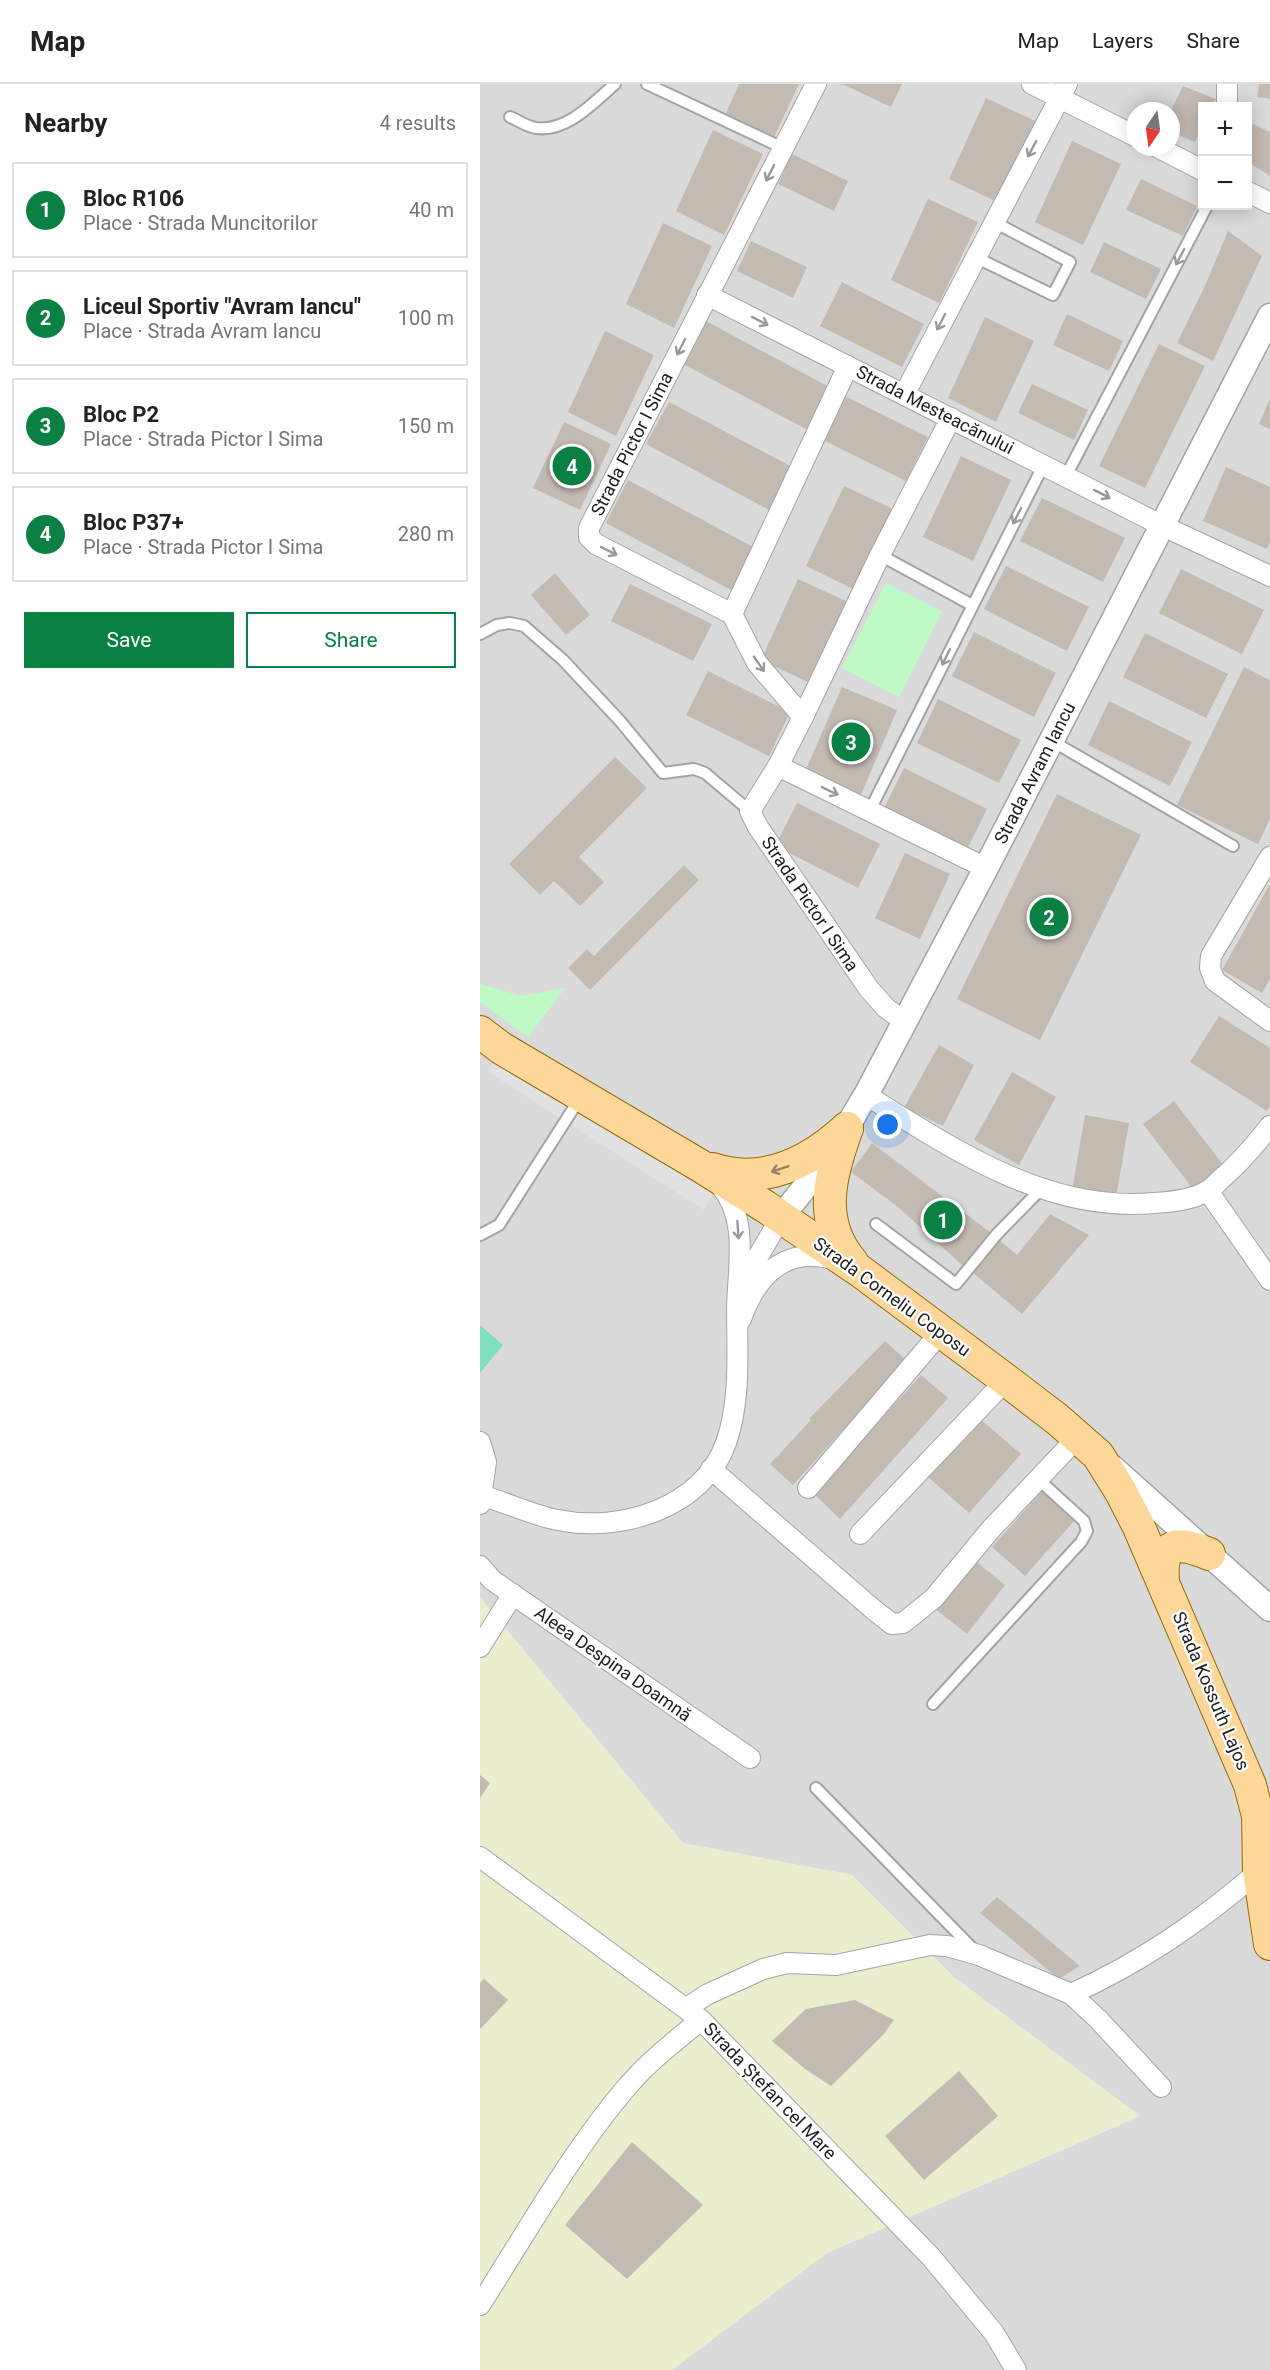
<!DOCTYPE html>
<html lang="en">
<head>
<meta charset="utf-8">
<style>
  :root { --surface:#fff; --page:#f2f2f2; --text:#222; --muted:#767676; --line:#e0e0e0; --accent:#0b8043 }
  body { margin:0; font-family:Roboto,sans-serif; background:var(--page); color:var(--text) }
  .controls { position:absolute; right:18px; top:18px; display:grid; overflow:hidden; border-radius:0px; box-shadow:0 3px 15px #0003 }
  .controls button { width:54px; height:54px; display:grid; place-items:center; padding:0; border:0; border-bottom:2px solid var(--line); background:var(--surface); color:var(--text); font:30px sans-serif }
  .compass { position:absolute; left:646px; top:18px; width:54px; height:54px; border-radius:50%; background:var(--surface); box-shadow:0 3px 15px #0003; rotate:193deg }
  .you { position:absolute; left:408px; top:1041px; width:21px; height:21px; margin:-15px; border:4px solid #fff; border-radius:50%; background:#1a73e8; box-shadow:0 0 0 9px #1a73e833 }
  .badge { display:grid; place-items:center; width:39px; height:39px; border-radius:50%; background:var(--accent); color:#fff; font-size:20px; font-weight:700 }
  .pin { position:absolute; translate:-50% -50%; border:3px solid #fff; box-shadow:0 2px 6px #0006 }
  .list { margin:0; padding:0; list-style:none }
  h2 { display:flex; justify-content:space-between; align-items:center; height:78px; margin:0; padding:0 24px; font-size:26px }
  h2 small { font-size:20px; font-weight:400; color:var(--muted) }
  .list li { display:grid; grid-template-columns:39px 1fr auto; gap:18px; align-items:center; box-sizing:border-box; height:96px; margin:0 12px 12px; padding:0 12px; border:2px solid var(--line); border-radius:0px }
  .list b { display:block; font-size:22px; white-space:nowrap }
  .list p { margin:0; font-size:20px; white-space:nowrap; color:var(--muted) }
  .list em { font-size:20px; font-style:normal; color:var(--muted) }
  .actions { display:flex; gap:12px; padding:18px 24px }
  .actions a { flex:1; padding:14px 0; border:2px solid var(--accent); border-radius:0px; text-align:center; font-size:21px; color:var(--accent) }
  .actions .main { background:var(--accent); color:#fff }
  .map { position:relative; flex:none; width:790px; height:2286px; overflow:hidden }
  header { display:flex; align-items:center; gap:36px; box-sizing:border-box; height:84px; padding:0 30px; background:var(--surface); border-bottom:2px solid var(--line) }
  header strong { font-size:28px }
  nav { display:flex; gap:33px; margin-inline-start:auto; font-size:21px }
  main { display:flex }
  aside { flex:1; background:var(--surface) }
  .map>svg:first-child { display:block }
  .residential { fill:#dbdada; fill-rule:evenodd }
  .farmland { fill:#eaeece }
  .park { fill:#bffac6 }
  .pitch { fill:#7fdfbe }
  .parking { fill:#e1e1e1 }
  .building { fill:#c3bab2 }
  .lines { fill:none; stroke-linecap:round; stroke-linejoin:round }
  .service-casing { stroke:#a4a4a4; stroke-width:14 }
  .minor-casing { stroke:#a4a4a4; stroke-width:22 }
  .tertiary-casing { stroke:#a4a4a4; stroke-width:27 }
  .primary-casing { stroke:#966b00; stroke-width:34 }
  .service { stroke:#fff; stroke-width:10 }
  .minor { stroke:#fff; stroke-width:20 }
  .tertiary { stroke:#fff; stroke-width:24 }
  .primary { stroke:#fdd69a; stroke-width:32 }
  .oneway { stroke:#999 }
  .oneway2 { stroke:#988362 }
  .labels { text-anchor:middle; stroke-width:4.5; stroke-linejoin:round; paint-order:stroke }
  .street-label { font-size:18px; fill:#1d1d1d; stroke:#fff }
</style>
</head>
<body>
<header>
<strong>Map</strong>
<nav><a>Map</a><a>Layers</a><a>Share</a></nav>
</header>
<main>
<aside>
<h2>Nearby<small>4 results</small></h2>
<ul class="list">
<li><span class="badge">1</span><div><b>Bloc R106</b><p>Place · Strada Muncitorilor</p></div><em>40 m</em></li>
<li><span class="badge">2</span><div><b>Liceul Sportiv &quot;Avram Iancu&quot;</b><p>Place · Strada Avram Iancu</p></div><em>100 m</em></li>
<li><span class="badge">3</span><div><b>Bloc P2</b><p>Place · Strada Pictor I Sima</p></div><em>150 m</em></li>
<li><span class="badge">4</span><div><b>Bloc P37+</b><p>Place · Strada Pictor I Sima</p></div><em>280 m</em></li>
</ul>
<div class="actions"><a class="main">Save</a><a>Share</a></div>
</aside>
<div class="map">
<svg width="790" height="2286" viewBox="0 0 790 2286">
  <rect width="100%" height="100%" fill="#efebe3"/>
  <path class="residential" d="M 0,0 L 790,0 L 790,2286 L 192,2286 L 347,2169 L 660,2032 L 475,1894 L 372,1791 L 203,1759 L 0,1513 ZM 722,22 L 768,22 L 768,122 L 722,122 ZM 655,27 L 691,27 L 691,63 L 655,63 Z"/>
  <polygon class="farmland" points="0,1513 203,1759 372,1791 475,1894 660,2032 347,2169 192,2286 0,2286"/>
  <g class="park">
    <polygon points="406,499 462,527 419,613 362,584"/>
    <polygon points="0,900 41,912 85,904 48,953 0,918"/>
  </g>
  <polygon class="pitch" points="0,1241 23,1261 0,1289"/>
  <polygon class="parking" points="17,972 233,1109 224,1126 8,988"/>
  <g class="building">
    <polygon points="259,0 319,0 294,53 246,29"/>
    <polygon points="362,0 422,0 411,23"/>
    <polygon points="779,0 790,0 790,15 777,13"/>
    <polygon points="703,2 736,15 732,22 722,22 722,42 715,58 691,48 691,26"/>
    <polygon points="506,14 555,37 517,118 469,95"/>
    <polygon points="771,39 790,48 790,92 768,78 768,47"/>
    <polygon points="233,46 283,70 244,151 196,127"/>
    <polygon points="592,57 641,80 603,161 555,138"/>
    <polygon points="312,70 368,97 354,127 298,100"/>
    <polygon points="661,95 717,122 703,152 646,126"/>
    <polygon points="448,115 498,138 459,219 411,196"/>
    <polygon points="183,139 232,162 194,244 146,220"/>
    <polygon points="748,147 782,172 733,277 697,259 724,204"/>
    <polygon points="271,157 327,183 313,214 257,187"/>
    <polygon points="624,158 681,185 666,215 610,188"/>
    <polygon points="362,198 444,240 422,283 340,242"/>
    <polygon points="587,230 643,257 629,287 573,261"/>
    <polygon points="505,233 554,257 516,338 468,314"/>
    <polygon points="224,236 351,304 328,346 201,279"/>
    <polygon points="125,247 174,271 136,352 88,328"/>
    <polygon points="679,260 725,282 665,404 619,382"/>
    <polygon points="552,300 608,326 594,356 538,329"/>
    <polygon points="365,312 448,353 426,397 343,356"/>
    <polygon points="790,315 790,345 779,340"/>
    <polygon points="189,318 316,385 293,428 166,360"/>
    <polygon points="84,338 131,360 100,426 53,404"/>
    <polygon points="481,372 531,396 493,477 443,453"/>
    <polygon points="746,383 790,403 790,458 787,465 723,437"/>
    <polygon points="148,396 275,464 253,507 126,439"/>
    <polygon points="364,402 413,425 375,506 326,482"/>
    <polygon points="562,414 645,454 623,498 540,457"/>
    <polygon points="526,482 609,523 587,567 504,525"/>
    <polygon points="701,485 784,526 762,570 679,529"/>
    <polygon points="75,489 110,531 86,551 51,511"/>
    <polygon points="318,495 368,518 330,599 281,576"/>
    <polygon points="150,500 232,540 213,577 131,537"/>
    <polygon points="494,548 576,589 554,633 472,592"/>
    <polygon points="665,549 748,590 726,634 643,593"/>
    <polygon points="764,583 790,596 790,735 778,760 697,721"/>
    <polygon points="228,587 310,628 289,672 206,631"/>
    <polygon points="362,603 417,626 380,713 324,690"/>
    <polygon points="458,615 541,656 519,699 437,659"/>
    <polygon points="629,617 712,658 690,702 608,661"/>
    <polygon points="135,673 167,704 99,773 124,798 100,822 74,797 60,811 29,780"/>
    <polygon points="424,684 507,725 485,769 402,728"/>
    <polygon points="577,710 661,751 560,956 477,915"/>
    <polygon points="317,719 400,760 378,804 295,762"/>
    <polygon points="425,769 470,790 440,855 395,834"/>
    <polygon points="204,781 219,796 110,906 88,884 107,865 114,872"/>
    <polygon points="790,800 790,895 782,909 742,886"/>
    <polygon points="739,932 790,964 790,1022 787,1027 710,978"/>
    <polygon points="459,961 494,981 463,1042 424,1024"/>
    <polygon points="532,988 576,1013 539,1081 494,1056"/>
    <polygon points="694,1017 744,1082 713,1105 663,1040"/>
    <polygon points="605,1031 649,1039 636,1113 592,1106"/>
    <polygon points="392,1059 511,1149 483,1182 418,1123 371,1088"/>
    <polygon points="570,1130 609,1151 542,1230 491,1187 518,1155 537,1171"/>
    <polygon points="405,1257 426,1276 313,1401 290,1380 331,1336 329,1335"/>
    <polygon points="441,1291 468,1314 360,1435 334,1410"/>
    <polygon points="499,1334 541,1370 489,1429 448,1393"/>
    <polygon points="562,1407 595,1436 545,1492 512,1463"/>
    <polygon points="493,1475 525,1501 487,1550 454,1524"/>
    <polygon points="0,1691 10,1699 0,1714"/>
    <polygon points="517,1813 600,1882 579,1895 500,1829"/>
    <polygon points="4,1895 28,1916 0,1945 0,1899"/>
    <polygon points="375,1916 414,1936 403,1951 351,2002 325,1985 292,1957 326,1925"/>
    <polygon points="479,1987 518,2032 444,2096 405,2052"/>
    <polygon points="152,2058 223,2121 147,2195 85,2141"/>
  </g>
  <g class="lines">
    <defs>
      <g id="service">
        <polyline points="167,0 303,64"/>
        <path d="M 30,33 C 38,36 47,43 56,44 C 87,48 113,19 135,0"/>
        <polyline points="495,173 573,211 590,178 514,138"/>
        <polyline points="586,392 727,122"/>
        <polyline points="400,471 492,521"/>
        <polyline points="0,550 17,541 30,539 44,542 83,576 140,637 183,689 214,685 225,689 270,727"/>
        <polyline points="572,657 753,762"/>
        <polyline points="390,726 564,380"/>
        <polyline points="396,1140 476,1200 517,1150 562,1104"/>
        <polyline points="0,1151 19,1141 100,1014"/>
        <polyline points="453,1620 601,1458 607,1447 604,1437 558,1395"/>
        <polyline points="336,1704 494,1866"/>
      </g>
      <g id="minor">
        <polyline points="336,0 109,444 109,453 116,460 252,530 277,579 323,633 298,682 270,727 278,743 389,905 406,924 425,938"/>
        <polyline points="552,0 655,52"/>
        <polyline points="747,0 747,22"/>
        <polyline points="677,63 722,86"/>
        <polyline points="768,108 790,119"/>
        <polyline points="227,211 683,442 790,492"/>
        <polyline points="424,311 587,0"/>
        <polyline points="252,530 368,282"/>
        <polyline points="323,633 400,471 471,334"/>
        <polyline points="298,682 506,784"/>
        <polyline points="790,773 731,872 730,884 735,897 790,937"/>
        <path d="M 386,1011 C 473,1065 567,1129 674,1119 C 692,1118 712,1116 727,1107 C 732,1105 737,1099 741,1095 C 760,1079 775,1061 790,1042"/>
        <polyline points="728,1107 790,1196"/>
        <polyline points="264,1211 275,1178 301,1133"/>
        <path d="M 261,1235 C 277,1190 306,1161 356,1176"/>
        <polyline points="0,1358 6,1378 0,1420"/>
        <polyline points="231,1385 394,1526 412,1540 423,1539 454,1514 511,1445 598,1353"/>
        <polyline points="328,1404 461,1248"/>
        <path d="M 0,1411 C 26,1418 51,1431 78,1436 C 140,1449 223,1424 246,1359 C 261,1316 257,1268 257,1223 C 258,1183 269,1134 240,1101"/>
        <polyline points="380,1450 526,1296"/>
        <polyline points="0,1482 12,1496 270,1674"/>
        <polyline points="0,1563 33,1510"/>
        <polyline points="0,1773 221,1936 451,2173 514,2249 536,2286"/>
        <path d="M 591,1910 C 662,1878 721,1837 779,1787"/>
        <polyline points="207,1924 226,1911 283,1885 307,1879 356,1881 450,1861 467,1862 499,1871 591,1910 618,1935 681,2003"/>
        <path d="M 0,2221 C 47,2148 90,2070 146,2004 C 168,1978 195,1957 221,1936"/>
      </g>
      <g id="tertiary">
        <path d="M 301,1133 C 333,1095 361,1055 386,1011 L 506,784 L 790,232"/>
        <polyline points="633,1384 790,1525"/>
      </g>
      <g id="primary">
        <polyline points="0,948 21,964 219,1081 286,1123 380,1187 526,1296 577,1335 618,1371 641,1408 658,1441 770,1701 778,1732 779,1787 790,1860"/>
        <path d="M 367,1044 C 351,1090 336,1136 372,1178"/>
        <path d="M 232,1085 C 283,1102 330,1078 367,1044"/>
        <path d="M 683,1496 C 680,1457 698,1457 729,1470"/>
      </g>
    </defs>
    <use href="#service" class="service-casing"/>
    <use href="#minor" class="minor-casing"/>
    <use href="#tertiary" class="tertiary-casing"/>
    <use href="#primary" class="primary-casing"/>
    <use href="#service" class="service"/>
    <use href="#minor" class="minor"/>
    <use href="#tertiary" class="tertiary"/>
    <use href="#primary" class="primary"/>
  </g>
  <defs><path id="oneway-shaft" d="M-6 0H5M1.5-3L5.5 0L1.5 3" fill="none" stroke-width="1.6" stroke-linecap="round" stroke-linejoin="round" transform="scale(1.5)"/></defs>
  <g class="oneway">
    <use href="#oneway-shaft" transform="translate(552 65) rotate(118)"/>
    <use href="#oneway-shaft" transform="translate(290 89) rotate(117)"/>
    <use href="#oneway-shaft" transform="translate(700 173) rotate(118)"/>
    <use href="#oneway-shaft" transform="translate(280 237) rotate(27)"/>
    <use href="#oneway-shaft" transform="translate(461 238) rotate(117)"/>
    <use href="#oneway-shaft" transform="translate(201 263) rotate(117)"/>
    <use href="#oneway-shaft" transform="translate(622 410) rotate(27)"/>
    <use href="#oneway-shaft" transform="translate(537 432) rotate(117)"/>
    <use href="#oneway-shaft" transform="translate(129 467) rotate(27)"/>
    <use href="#oneway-shaft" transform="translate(466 573) rotate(116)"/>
    <use href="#oneway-shaft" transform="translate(279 580) rotate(55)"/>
    <use href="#oneway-shaft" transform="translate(350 707) rotate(26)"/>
    <use href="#oneway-shaft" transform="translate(258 1146) rotate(86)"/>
  </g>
  <use class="oneway2" href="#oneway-shaft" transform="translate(300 1085) rotate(162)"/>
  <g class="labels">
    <g class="street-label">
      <text transform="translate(455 326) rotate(27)" y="6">Strada Mesteacănului</text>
      <text transform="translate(152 360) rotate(-63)" y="6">Strada Pictor I Sima</text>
      <text transform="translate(555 689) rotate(-63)" y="6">Strada Avram Iancu</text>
      <text transform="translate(330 820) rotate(56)" y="6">Strada Pictor I Sima</text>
      <text transform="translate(412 1213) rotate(36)" y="6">Strada Corneliu Coposu</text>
      <text transform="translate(133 1580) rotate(35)" y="6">Aleea Despina Doamnă</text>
      <text transform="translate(731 1607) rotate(67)" y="6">Strada Kossuth Lajos</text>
      <text transform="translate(290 2007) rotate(46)" y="6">Strada Ștefan cel Mare</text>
    </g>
  </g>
</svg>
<div class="controls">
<button>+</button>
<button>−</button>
</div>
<svg class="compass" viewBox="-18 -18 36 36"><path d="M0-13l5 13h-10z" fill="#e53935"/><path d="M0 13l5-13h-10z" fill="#767676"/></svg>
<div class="you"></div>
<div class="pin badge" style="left:463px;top:1136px">1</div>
<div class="pin badge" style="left:569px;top:833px">2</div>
<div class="pin badge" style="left:371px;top:658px">3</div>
<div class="pin badge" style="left:92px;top:382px">4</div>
</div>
</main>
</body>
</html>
